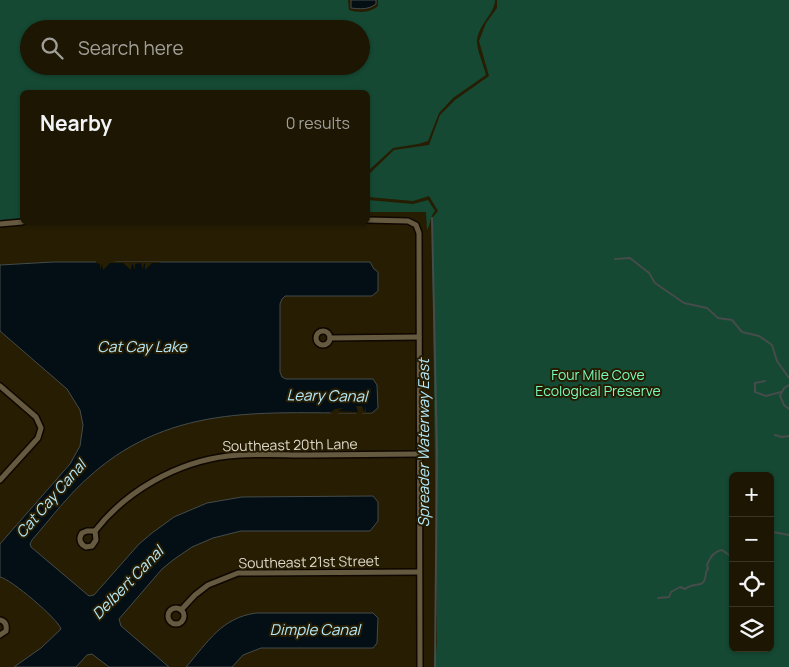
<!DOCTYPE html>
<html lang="en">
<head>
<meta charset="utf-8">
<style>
  :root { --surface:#1c1602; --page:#292311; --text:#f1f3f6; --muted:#a09f99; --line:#3a3524 }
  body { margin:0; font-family:Manrope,sans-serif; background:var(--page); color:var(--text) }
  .controls { position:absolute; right:15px; bottom:15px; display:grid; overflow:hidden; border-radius:8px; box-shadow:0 1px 4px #0004 }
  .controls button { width:45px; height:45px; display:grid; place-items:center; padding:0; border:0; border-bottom:1px solid var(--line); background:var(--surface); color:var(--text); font:25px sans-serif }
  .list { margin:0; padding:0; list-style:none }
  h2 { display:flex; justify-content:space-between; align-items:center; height:65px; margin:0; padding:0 20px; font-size:21px }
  h2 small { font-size:16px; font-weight:400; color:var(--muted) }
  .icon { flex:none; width:28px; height:28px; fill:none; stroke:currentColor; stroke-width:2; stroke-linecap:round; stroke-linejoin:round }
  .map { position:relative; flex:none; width:789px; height:667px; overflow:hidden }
  .search { position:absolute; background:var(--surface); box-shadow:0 1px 4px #0004; left:20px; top:20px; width:350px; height:55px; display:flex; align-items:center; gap:12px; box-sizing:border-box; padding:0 18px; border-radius:28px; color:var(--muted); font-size:19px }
  .panel { position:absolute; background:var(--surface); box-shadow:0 1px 4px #0004; left:20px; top:90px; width:350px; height:135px; border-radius:8px }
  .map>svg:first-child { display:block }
  .green { fill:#154933; fill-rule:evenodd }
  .water { fill:#030f14; stroke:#454c4b }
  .pier { fill:#261d03 }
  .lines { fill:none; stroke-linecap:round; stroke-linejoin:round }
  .stream { stroke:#454c4b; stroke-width:2 }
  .minor-casing { stroke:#0f0700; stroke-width:8 }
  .minor { stroke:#655a3f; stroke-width:5 }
  .labels { text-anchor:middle; stroke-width:4; stroke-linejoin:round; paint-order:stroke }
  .park-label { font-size:14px; fill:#77fcbf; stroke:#261d03 }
  .street-label { font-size:14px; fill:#dfd9ca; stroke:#261d03 }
  .water-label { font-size:15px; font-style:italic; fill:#b5e9fb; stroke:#261d03 }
</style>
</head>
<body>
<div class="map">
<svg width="789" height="667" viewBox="0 0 789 667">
  <rect width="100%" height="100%" fill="#261d03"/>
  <g class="green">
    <path d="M 0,0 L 348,0 L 349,10 C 359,13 370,13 378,6 L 378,0 L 495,0 C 495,13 479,24 477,40 C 476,48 484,66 486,75 L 453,98 L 439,113 L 428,141 L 418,144 L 393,148 L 368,171 L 368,92 L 22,92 L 22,222 L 28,223 L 0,224 ZM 29,29 L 361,29 L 361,66 L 29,66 Z"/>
    <path d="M 497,0 L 789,0 L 789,667 L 435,667 L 437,641 L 432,218 L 438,211 L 429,196 L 413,201 L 368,197 L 368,175 L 394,150 L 429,145 L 440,115 L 455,100 L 489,76 L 479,41 L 486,23 L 497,8 ZM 733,476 L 770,476 L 770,648 L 733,648 Z"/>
    <path d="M 368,200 L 413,204 L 428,200 L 435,211 C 429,218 431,224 427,230 L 426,212 L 368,212 Z"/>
  </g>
  <g class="water">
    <path d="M 351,0 L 376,0 L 376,4 C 368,10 360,9 351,8 Z"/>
    <path d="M 53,262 L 370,262 L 374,269 L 378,272 L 378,291 L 372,296 L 285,296 L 282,299 L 280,304 L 280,372 L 282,377 L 286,379 L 373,379 L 377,385 L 378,408 L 372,413 C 269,414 175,401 91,475 C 69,494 51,518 32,540 L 30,544 L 31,547 L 89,596 L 94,595 L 139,544 L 152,533 L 174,517 L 207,503 L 242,497 L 373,496 L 378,502 L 378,521 L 370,531 L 241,531 L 213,538 L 192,547 L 173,560 L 162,569 L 119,619 L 121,626 L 169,667 L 109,667 L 92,654 L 87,655 L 76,667 L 14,667 L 41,648 L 61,629 C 58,619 11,579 0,577 L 0,544 L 70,464 L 80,446 L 83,425 L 80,410 L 67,389 L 0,331 L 0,265 Z"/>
    <path d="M 256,613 L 373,613 L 378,618 L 377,643 L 373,648 L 261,648 L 243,655 L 232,667 L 186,667 C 208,642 221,618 256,613 Z"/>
  </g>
  <g class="pier">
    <polygon points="96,260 109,260 117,262 160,262 160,263 152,263 145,270 145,264 144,263 143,270 141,263 135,264 135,270 132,263 131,270 123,263 110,263 103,270 102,264 100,270 100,264 96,263"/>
    <polygon points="356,406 362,406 364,412 366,406 366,412 372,412 372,413 362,413 362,416 356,416 356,413 338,413 338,416 333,416 332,414 330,413 335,409 344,408 338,411 358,412"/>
  </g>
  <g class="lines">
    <g class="stream">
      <polyline points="432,218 437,453 435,667"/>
      <polyline points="615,259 630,258 649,273 655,283 684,303 707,308 718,318 732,320 742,332 759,336 772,345 777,361 789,378"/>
      <polyline points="765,381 755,383 755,392 766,396 781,392"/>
      <polyline points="789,385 784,388 780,396 784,405 789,409"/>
      <polyline points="775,435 782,437 789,436"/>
      <polyline points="770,533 773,532 789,535"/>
      <path d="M 658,598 L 669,597 L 671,592 L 680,587 L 685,589 C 697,580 704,591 706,573 C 708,565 709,573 707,565 C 710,557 714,551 722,550 L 733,558"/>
    </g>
    <defs>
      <g id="minor">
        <polyline points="368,220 408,221 416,225 419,233 420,667"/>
        <polyline points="0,224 22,222"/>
        <circle cx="323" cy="338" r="7"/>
        <polyline points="330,338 419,337"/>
        <polyline points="0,386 36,417 41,428 38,438 0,480"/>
        <path d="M 87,531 L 95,531 L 96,540 L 92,546 L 86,547 C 80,544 78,539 82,533 Z"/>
        <path d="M 95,531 C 126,491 177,462 228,456 C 255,453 282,455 308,455 C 345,455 382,454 419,454"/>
        <circle cx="176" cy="616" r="8"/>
        <polyline points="181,610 195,595 208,585 238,573 419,572"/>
        <path d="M 0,620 C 5,621 7,625 6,631 L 0,635"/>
      </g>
    </defs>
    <use href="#minor" class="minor-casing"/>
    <use href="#minor" class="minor"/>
  </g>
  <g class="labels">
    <g class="park-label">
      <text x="598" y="380">Four Mile Cove<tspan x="598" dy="16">Ecological Preserve</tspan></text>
    </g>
    <g class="street-label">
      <text transform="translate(290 445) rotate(-1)" y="5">Southeast 20th Lane</text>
      <text transform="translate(309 562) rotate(-1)" y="5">Southeast 21st Street</text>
    </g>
    <g class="water-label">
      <text x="142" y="352">Cat Cay Lake</text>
      <text transform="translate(327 396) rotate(1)" y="5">Leary Canal</text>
      <text transform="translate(424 443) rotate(-90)" y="5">Spreader Waterway East</text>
      <text transform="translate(51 499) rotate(-49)" y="5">Cat Cay Canal</text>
      <text transform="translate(128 583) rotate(-46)" y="5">Delbert Canal</text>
      <text x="315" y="635">Dimple Canal</text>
    </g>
  </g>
</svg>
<div class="controls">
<button>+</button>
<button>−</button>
<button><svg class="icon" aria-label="locate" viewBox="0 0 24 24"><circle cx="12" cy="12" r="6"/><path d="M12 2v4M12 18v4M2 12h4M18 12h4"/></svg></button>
<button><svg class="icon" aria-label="layers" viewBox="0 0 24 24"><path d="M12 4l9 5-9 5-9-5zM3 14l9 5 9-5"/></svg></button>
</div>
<div class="search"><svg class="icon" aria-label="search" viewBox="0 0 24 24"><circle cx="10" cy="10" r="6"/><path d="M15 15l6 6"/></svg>Search here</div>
<section class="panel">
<h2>Nearby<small>0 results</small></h2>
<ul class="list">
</ul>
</section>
</div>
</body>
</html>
